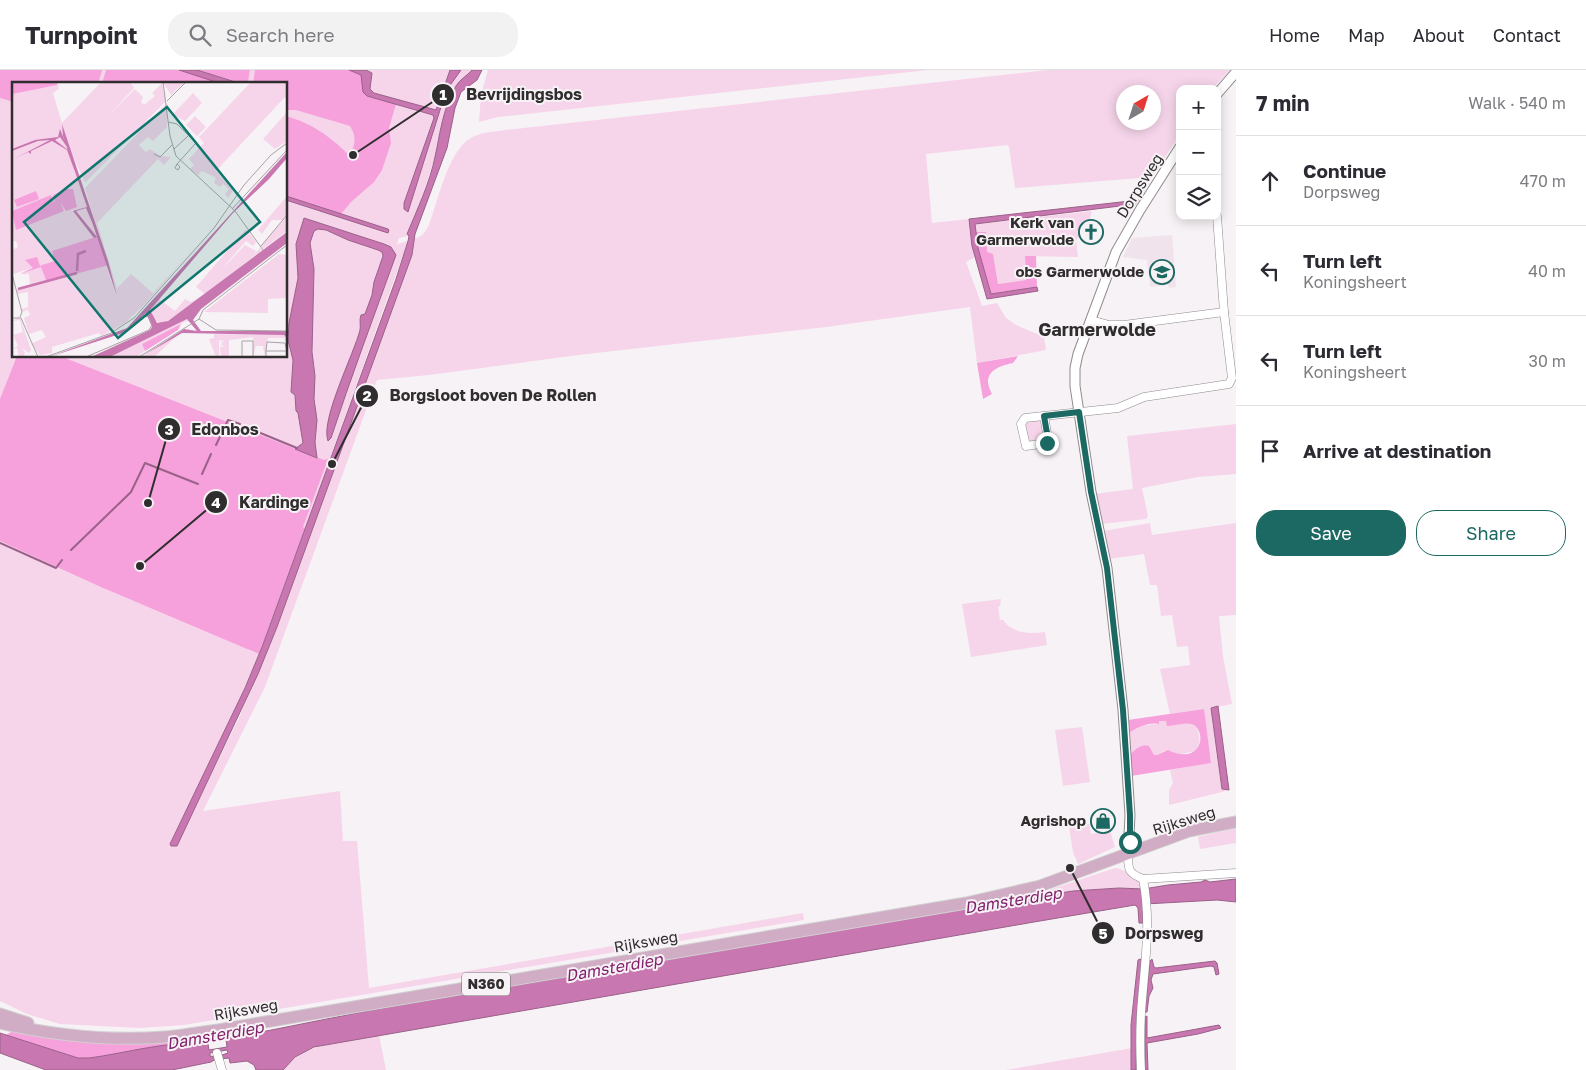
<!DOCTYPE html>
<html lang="en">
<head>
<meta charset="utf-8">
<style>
  :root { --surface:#fff; --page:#f2f2f3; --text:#2b2b33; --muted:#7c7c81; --line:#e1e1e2; --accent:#1c6863 }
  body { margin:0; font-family:"Golos Text",sans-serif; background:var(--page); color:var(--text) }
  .controls { position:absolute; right:15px; top:15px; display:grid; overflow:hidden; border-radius:10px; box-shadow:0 2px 12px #0003 }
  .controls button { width:45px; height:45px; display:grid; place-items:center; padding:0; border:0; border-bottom:1px solid var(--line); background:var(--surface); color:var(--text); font:25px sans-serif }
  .compass { position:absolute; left:1116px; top:15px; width:45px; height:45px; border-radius:50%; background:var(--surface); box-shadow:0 2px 12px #0003; rotate:39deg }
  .stop { position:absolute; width:15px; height:15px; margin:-11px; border:4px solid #1c6863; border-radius:50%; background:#fff }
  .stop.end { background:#1c6863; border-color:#fff; box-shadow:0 1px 5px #0008 }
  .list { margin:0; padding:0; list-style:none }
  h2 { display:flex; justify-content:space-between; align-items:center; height:65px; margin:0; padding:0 20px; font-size:21px }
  h2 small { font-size:16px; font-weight:400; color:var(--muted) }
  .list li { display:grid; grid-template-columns:32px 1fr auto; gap:15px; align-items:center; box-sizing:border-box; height:90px; padding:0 20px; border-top:1px solid var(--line) }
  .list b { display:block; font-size:19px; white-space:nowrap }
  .list p { margin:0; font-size:16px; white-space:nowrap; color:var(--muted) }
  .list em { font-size:16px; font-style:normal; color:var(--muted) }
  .actions { display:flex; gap:10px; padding:15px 20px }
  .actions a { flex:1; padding:11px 0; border:1px solid var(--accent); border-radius:20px; text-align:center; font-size:18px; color:var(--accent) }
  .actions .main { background:var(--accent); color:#fff }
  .icon { flex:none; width:28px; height:28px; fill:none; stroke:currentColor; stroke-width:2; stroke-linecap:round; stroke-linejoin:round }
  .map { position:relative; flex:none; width:1236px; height:1000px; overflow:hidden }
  header { display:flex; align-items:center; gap:30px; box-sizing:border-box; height:70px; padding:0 25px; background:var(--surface); border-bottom:1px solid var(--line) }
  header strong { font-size:24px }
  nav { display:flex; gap:28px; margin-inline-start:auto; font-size:18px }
  .search { width:350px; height:45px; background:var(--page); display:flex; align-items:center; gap:12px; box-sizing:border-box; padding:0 18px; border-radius:20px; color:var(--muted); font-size:19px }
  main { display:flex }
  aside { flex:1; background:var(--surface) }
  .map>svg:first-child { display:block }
  .built { fill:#f0e3ec }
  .green { fill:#f6d5ea; fill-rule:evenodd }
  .forest { fill:#f6a0dc }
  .water { fill:#c877b0; stroke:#9a6189 }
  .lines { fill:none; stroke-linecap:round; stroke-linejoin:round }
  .stream { stroke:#9a6189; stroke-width:2 }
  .minor-casing { stroke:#8f8a8e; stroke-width:9 }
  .tertiary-casing { stroke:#8f8a8e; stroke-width:11 }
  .primary-casing { stroke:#d1d1d1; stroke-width:13 }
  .minor { stroke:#fff; stroke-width:8 }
  .tertiary { stroke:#fff; stroke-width:9 }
  .primary { stroke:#d1acc5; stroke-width:11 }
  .route { stroke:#1c6863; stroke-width:6 }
  .labels { text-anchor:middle; stroke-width:4; stroke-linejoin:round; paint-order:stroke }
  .shield { fill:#f7f2f5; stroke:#6b686a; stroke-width:1 }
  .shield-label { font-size:14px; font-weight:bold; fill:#2f2d2e }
  .street-label { font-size:15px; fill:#2f2d2e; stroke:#f7f2f5 }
  .poi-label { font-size:15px; font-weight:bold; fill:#2f2d2e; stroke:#f7f2f5; text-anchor:end }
  .water-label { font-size:16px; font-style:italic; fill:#82206b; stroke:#f7f2f5 }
  .quarter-label { font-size:18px; font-weight:bold; fill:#2f2d2e; stroke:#f7f2f5 }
  .inset-river { fill:none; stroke:#c877b0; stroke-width:2.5 }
  .inset-road { fill:none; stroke:#a7a3a5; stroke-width:1 }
  .view { fill:#0f766e; fill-opacity:0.15; stroke:#0f766e; stroke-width:2.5 }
  .inset-edge { fill:none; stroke:#2f2d2e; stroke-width:2.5 }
  .leader { fill:none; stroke:#2f2d2e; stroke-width:2 }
  .callout-dot { fill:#2f2d2e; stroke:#f7f2f5; stroke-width:2 }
  .mark-label { font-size:15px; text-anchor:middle; font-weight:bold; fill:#fff }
  .callout-label { font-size:16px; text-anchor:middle; font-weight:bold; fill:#2f2d2e; stroke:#f7f2f5; stroke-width:4; stroke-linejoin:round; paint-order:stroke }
</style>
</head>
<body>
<header>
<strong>Turnpoint</strong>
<div class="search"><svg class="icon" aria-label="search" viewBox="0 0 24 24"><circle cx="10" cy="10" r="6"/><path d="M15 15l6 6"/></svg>Search here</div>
<nav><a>Home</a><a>Map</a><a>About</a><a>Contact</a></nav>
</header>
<main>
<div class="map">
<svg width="1236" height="1000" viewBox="0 0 1236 1000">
  <rect width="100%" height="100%" fill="#f7f2f5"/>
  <polygon class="built" points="1172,165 1176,217 1169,218 1168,215 1150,217 1147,190 1123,187 1132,168"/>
  <g class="green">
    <path d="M 0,0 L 472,0 L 467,6 L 438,69 L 435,88 L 417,141 L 407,164 L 409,166 L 399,168 L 397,174 L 408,171 L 305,458 L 302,457 L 328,389 L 248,580 L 259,584 L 245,618 L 170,774 L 176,776 L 238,650 L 277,557 L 412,185 L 414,168 C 422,168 425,162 429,155 C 437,133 449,79 471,68 C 481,62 494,62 505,60 L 1048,0 L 1230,0 L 1212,19 L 1180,19 L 1180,64 L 1152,107 L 1015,118 L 1009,77 L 1007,75 L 926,84 L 932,153 L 969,149 L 975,187 L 966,192 L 982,236 L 997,233 L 1006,248 L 1016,255 L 1044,267 L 1046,280 L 977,293 L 970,237 L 826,257 L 578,285 L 429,305 L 377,310 L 265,617 L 203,741 L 340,721 L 343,771 L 357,771 L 369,918 L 803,843 L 804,850 L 184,955 L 140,958 L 60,954 L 27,944 L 0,931 ZM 14,14 L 286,14 L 286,286 L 14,286 ZM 1124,22 L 1154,22 L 1154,52 L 1124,52 Z"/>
    <polygon points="488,0 928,0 498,47 479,52 481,25"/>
    <polygon points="1092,141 1090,148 1076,171 1078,187 1025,186 1026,210 998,214 993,185 987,182 986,162 976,162 975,154"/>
    <polygon points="1043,349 1046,371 1029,374 1024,352"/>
    <polygon points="1236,354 1236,404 1198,407 1142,418 1148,446 1146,449 1101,454 1094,424 1133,419 1127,366"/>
    <polygon points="1150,453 1152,465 1236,453 1236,545 1219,546 1223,586 1232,634 1211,638 1222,719 1226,721 1169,735 1169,720 1173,713 1170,700 1211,692 1203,639 1170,644 1160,599 1190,595 1188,576 1177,577 1172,545 1161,546 1157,515 1150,515 1144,484 1109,489 1103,461"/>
    <path d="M 1001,529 L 1000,536 L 998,537 L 1000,550 L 1003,550 C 1013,564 1029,564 1045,562 L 1047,575 L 971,587 L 962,534 Z"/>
    <path d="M 1159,651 L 1166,651 L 1170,656 C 1182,653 1197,649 1199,666 C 1200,672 1199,676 1196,681 L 1181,684 L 1164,681 L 1157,685 L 1154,685 L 1149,676 L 1139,677 L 1130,685 L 1129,663 L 1143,655 L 1158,654 Z"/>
    <polygon points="1082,657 1090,712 1063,716 1055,660"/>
    <polygon points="1089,754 1091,764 1110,761 1115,777 1078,794 1073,782 1069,757"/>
    <polygon points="1236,758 1236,773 1200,779 1198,767"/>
    <path d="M 1115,798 C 1125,799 1139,809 1143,819 L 1119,818 L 1073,821 L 991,834 L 1040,823 Z"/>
    <path d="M 379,965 L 386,1000 L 283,1000 C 299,974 351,970 379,965 Z"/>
    <polygon points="1132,978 1133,1000 1006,1000"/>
  </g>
  <g class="forest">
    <polygon points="0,0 102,0 98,14 14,14 14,32 0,28"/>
    <polygon points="106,0 179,0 222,14 102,14"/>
    <polygon points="197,0 250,0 248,12 245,14"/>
    <path d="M 255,0 L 349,0 L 361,5 L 367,26 L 396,34 L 389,58 L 391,73 L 382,100 L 374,112 L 351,132 L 341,144 L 286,126 L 286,46 C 313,54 328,65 348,84 L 350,85 C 355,74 357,67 350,56 L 296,40 L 286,40 L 286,14 L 253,14 Z"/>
    <polygon points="976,162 986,162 987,182 993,184 998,214 1026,210 1025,186 1036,186 1037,217 991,224 978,178"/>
    <polygon points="17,286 60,286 324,390 328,389 303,457 305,458 259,584 101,517 0,471 0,329"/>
    <path d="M 1018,286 L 1013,293 C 1003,295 988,299 988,312 C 988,316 990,320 992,324 L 983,329 L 977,293 Z"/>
    <path d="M 1204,639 L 1211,693 L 1131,706 L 1130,685 C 1136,679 1140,674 1149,676 L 1154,685 L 1157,685 L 1168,680 C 1203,697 1208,659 1191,654 C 1183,652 1175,656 1167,656 L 1166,651 L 1159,651 L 1159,654 C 1147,652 1139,657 1129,663 L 1128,650 Z"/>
    <polygon points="16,959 159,973 196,973 156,977 89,988 78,988 6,965"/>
  </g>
  <g class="water">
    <polygon points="179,0 197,0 242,14 222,14"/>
    <polygon points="349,0 366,0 372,3 370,19 374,23 436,40 450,0 461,0 446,21 408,142 404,139 404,133 434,48 433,45 367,26 363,22 361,5"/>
    <path d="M 472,0 L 482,0 L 477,10 L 461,22 L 455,38 L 447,78 L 415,164 L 412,185 L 277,557 L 258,604 L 177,776 L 171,776 L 170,774 L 245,618 L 262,577 L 396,209 L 408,171 L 409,166 L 407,164 C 417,140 430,112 435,87 C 440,64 443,37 456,16 C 460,9 467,6 472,0 Z"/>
    <polygon points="286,126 388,159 389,160 388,163 286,130"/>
    <polygon points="1139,130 1136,134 975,154 978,178 991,224 1037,217 1038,221 987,229 972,176 969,149"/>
    <path d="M 304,148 L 384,174 L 391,177 L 396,185 C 374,246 351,307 331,368 L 328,371 C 320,350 354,284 360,260 C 361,255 359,250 361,245 L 365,244 L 372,225 L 374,212 L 383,186 L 382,182 L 378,180 L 348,170 L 326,160 L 318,159 L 314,161 L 310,173 L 314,199 L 312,282 L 315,306 L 314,329 L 317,350 L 315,372 L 317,388 L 295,379 L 303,373 L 298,343 L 296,341 L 295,325 L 291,322 L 293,290 L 288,270 L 289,253 L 298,208 L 296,174 Z"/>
    <polygon points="1218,636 1229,720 1222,719 1211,638"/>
    <path d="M 1236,809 L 1236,832 L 1217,830 L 1145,834 L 1143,838 L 1143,853 L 1139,853 L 1138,838 L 1135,835 L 1034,852 L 314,977 L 295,987 L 283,1000 L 256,1000 L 254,995 L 247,991 L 230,993 L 229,988 L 219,989 L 219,986 L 228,983 L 227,980 L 210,983 L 210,986 L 216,987 L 216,989 L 211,992 L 172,1000 L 46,1000 L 0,983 L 0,963 L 78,988 L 89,988 C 127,983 170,970 208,974 L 209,980 L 227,977 L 226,969 L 372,940 L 1014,830 L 1073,821 L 1119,818 L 1143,819 L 1168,815 L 1201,812 L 1205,810 L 1210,812 Z"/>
    <polygon points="1140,889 1142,890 1137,943 1136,1000 1131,1000 1131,955 1138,890"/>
    <polygon points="1152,889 1154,897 1156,898 1215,891 1217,893 1219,904 1216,905 1214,897 1211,896 1153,904 1151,910 1153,918 1149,926 1147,942 1145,942 1150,891"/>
    <polygon points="1147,946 1147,968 1219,955 1221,958 1198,964 1147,973 1148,1000 1145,1000 1145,947"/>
  </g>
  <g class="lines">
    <g class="stream">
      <polyline points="246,357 297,378"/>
      <polyline points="216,375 228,350 240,354"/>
      <polyline points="202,404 211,384"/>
      <polyline points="0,473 56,498 62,490"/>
      <polyline points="71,480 131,422 145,393 198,414"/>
    </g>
    <defs>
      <g id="minor">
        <polyline points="1091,250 1109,255 1124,255 1224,242"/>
        <polyline points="1044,346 1048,369 1047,373 1026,376 1021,354 1025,348 1118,338 1144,327 1229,314 1232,308 1224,242 1217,146"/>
        <path d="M 1128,785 C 1128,801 1129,803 1143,809 L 1236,803"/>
        <polyline points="217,983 222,1000"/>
        <path d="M 1141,1000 C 1140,981 1140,962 1141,943 C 1144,898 1152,854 1143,809"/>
      </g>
      <g id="tertiary">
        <polyline points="1217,24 1236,2"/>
        <polyline points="1128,785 1130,745 1123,640 1107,498 1091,422 1075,316 1075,298 1078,284 1116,182 1140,140 1180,77"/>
      </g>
      <g id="primary">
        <polyline points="0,944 28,953"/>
        <path d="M 0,953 C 53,965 109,971 164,967 C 182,966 200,962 218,960 L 966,833 L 1040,816 L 1189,761 L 1236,752"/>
      </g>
    </defs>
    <use href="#minor" class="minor-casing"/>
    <use href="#tertiary" class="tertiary-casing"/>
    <use href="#primary" class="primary-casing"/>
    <use href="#minor" class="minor"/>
    <use href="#tertiary" class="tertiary"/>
    <use href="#primary" class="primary"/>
  </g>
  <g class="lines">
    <polyline class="route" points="1047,373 1048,369 1044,346 1079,342 1091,422 1107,498 1123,640 1130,745 1130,772"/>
  </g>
  <defs>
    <symbol id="church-ring" viewBox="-11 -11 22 22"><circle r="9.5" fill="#f7f2f5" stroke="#1c6863" stroke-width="1.5"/><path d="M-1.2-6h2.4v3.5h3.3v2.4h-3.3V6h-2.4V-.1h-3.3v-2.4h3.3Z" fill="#1c6863"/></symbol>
    <symbol id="school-ring" viewBox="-11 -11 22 22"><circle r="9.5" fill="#f7f2f5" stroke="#1c6863" stroke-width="1.5"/><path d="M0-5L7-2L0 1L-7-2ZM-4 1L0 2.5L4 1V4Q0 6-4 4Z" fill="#1c6863"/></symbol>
    <symbol id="shop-ring" viewBox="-11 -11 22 22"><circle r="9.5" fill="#f7f2f5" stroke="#1c6863" stroke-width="1.5"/><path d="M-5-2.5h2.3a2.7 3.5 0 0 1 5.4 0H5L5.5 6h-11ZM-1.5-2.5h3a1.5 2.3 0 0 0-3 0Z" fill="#1c6863"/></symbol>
  </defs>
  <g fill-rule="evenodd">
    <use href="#church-ring" x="1077" y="148" width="28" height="28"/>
    <use href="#school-ring" x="1148" y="188" width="28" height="28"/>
    <use href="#shop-ring" x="1089" y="737" width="28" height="28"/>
  </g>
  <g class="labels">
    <rect class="shield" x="462" y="902.5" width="48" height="23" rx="4"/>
    <g class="shield-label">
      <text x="486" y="919">N360</text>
    </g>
    <g class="street-label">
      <text transform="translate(1140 116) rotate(-58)" y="5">Dorpsweg</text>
      <text transform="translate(1184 751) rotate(-17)" y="5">Rijksweg</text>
      <text transform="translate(646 872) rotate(-10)" y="5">Rijksweg</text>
      <text transform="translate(246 940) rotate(-10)" y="5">Rijksweg</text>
    </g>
    <g class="poi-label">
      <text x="1074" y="158">Kerk van<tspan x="1074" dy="17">Garmerwolde</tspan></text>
      <text x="1144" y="207">obs Garmerwolde</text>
      <text x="1086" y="756">Agrishop</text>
    </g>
    <g class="water-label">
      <text transform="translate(1013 830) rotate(-9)" y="6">Damsterdiep</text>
      <text transform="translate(614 897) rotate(-10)" y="6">Damsterdiep</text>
      <text transform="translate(215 965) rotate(-10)" y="6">Damsterdiep</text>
    </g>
    <g class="quarter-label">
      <text x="1097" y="266">Garmerwolde</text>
    </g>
  </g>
  <g transform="translate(12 12)">
    <rect width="275" height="275" fill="#f7f2f5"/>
    <path d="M 0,0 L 46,0 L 47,7 L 41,11 L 50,41 L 89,0 L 118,0 L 122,6 L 96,34 L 123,7 L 131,15 L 129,20 L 132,23 L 143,14 L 140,11 L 150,1 L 154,19 L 73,101 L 55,61 L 104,213 L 73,106 L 155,21 L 155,45 L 141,59 L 136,55 L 127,63 L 134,70 L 138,67 L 149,74 L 159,75 L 152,83 L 146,77 L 85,141 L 105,206 L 119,192 L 141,211 L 185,163 L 133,222 L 113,241 L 89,254 L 87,251 L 40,265 L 40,271 L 28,273 L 19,262 L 34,255 L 30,248 L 17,252 L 12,236 L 18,233 L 16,228 L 10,230 L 10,227 L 16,225 L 16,210 L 6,212 L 5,208 L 21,203 L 18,203 L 17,192 L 8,192 L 17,187 L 1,192 L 0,189 L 0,168 L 6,165 L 4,159 L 0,160 ZM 151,0 L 173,0 L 159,13 ZM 239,0 L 275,0 L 275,21 L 273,15 L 204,89 L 221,109 L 216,116 L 213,112 L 217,107 L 211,102 L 208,105 L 202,101 L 204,96 L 190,89 L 186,93 L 178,87 L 182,83 L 177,77 L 192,61 L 187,55 ZM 181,11 L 190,21 L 173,39 L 160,33 ZM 275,30 L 275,59 L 263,67 L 251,57 ZM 183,34 L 194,45 L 185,54 L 174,43 ZM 275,114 L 275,132 L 271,138 L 260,138 L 250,152 L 246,148 ZM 275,134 L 275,149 L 251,167 L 249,164 ZM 234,147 L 244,160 L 241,164 L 234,159 L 209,188 L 233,163 L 244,169 L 241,173 L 248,166 L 250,168 L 164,234 L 149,242 L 141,238 L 139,226 L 146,216 L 163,229 L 173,217 L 179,220 L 193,212 L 184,205 ZM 267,172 L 275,173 L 275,216 L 256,217 L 256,231 L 192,230 ZM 7,235 L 9,238 L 19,268 L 17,271 L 10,266 L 13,271 L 11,275 L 7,275 L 5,266 L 0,267 L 6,264 L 1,253 L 11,250 L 8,238 L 0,239 ZM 174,237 L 180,240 L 174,239 L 157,249 L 130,262 L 133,269 L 124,275 L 98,275 ZM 167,252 L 142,275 L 131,275 ZM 202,252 L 272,253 L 274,254 L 275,262 L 272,256 L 256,256 L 253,275 L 251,264 L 244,264 L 241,275 L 241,255 L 217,258 L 217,275 L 209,275 L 208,265 L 214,264 L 208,263 L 211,262 L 208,260 L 213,260 L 207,258 L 207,275 L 204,275 L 197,257 L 202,256 Z" fill="#f6d5ea"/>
    <path d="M 0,0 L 45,0 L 45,3 L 0,12 ZM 54,107 L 61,107 L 65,125 L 54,129 L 48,120 L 52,129 L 4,148 L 0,129 L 39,113 L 42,119 L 26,126 L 43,119 L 41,113 ZM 24,109 L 27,117 L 5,125 L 2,118 ZM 87,154 L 97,183 L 15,205 L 34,198 L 29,185 L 8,192 L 21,186 L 13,178 L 25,175 L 28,184 L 30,183 L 43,179 L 40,169 ZM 169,242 L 166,248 L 133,269 L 130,262 Z" fill="#f6a0dc"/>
    <path d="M 50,42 L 96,179 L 105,214 L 51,54 ZM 48,47 L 55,65 L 48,55 L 43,58 L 56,68 L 63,90 L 55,68 L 40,59 L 19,69 L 19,72 L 16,70 L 0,78 L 38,58 L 26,59 L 0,69 L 0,67 L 23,58 L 46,55 ZM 275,70 L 275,76 L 257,97 L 221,131 L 138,228 L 145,241 L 156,239 L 275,150 L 275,161 L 189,227 L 181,238 L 189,249 L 275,249 L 275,256 L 272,253 L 170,251 L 129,275 L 172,247 L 185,249 L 175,237 L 98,275 L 79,275 L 138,248 L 140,245 L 134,231 L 114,250 L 37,275 L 115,246 ZM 75,125 L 85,152 L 74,126 L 64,129 L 85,155 L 82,156 L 61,129 Z" fill="#c877b0"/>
    <path class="inset-river" d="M 65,189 L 66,172 L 74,169M 6,207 L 65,191"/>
    <path class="inset-road" d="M 151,0 L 158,54 L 164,74 L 223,129 L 251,168M 155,19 L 174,0M 156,40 L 165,42 L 184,61 L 165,82M 162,67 L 176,54M 142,72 L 148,75 L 160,63M 165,82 L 168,85 L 166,88 L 163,86 ZM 220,127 L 275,68M 249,164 L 275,133M 0,192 L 10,230 L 8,235M 0,236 L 9,236 L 26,275M 187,237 L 191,228 L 275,163M 187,237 L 204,248 L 275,249M 34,275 L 99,251 L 122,236 L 202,146 L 232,103 L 259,73 L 275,61M 74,275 L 137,248 L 140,243 L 137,235 L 129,233M 127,275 L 187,237M 230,275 L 230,259 L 241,259 L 241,275M 254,275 L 254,269 L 255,260 L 273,261 L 275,269 L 254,269"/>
    <path class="view" d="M 155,25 L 248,140 L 106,256 L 12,140 Z"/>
    <rect width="275" height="275" class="inset-edge"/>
  </g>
  <path class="leader" d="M353 85L443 25M332 394L367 326M148 433L169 359M140 496L216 432M1070 798L1103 863"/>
  <g class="callout-dot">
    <circle cx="353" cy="85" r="5"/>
    <circle cx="332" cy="394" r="5"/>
    <circle cx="148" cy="433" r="5"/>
    <circle cx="140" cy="496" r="5"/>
    <circle cx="1070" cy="798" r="5"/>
    <circle cx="443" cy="25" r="12"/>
    <circle cx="367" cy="326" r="12"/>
    <circle cx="169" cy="359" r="12"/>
    <circle cx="216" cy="432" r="12"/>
    <circle cx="1103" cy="863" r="12"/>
  </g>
  <g class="mark-label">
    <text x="443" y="30">1</text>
    <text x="367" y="331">2</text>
    <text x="169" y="365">3</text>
    <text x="216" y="438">4</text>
    <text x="1103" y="869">5</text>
  </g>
  <g class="callout-label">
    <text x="524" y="30">Bevrijdingsbos</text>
    <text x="493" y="331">Borgsloot boven De Rollen</text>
    <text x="225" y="365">Edonbos</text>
    <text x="274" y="438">Kardinge</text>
    <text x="1164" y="869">Dorpsweg</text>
  </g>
</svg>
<div class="controls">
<button>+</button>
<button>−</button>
<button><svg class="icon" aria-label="layers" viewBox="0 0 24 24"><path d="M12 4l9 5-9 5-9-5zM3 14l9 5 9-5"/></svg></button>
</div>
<svg class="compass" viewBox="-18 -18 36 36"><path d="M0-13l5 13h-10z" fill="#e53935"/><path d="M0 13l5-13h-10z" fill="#7c7c81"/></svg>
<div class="stop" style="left:1130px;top:772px"></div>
<div class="stop end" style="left:1047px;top:373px"></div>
</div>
<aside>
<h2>7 min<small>Walk · 540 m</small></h2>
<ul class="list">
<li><svg class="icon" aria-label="ahead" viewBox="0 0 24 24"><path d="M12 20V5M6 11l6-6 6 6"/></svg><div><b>Continue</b><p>Dorpsweg</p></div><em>470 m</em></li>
<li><svg class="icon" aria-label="left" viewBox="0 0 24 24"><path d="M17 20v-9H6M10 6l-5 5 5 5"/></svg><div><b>Turn left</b><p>Koningsheert</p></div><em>40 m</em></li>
<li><svg class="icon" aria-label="left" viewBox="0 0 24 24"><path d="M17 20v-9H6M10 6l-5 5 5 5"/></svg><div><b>Turn left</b><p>Koningsheert</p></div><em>30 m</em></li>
<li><svg class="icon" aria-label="arrive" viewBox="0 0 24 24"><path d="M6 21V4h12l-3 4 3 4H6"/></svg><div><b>Arrive at destination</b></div></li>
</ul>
<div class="actions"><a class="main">Save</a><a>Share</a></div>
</aside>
</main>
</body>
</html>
